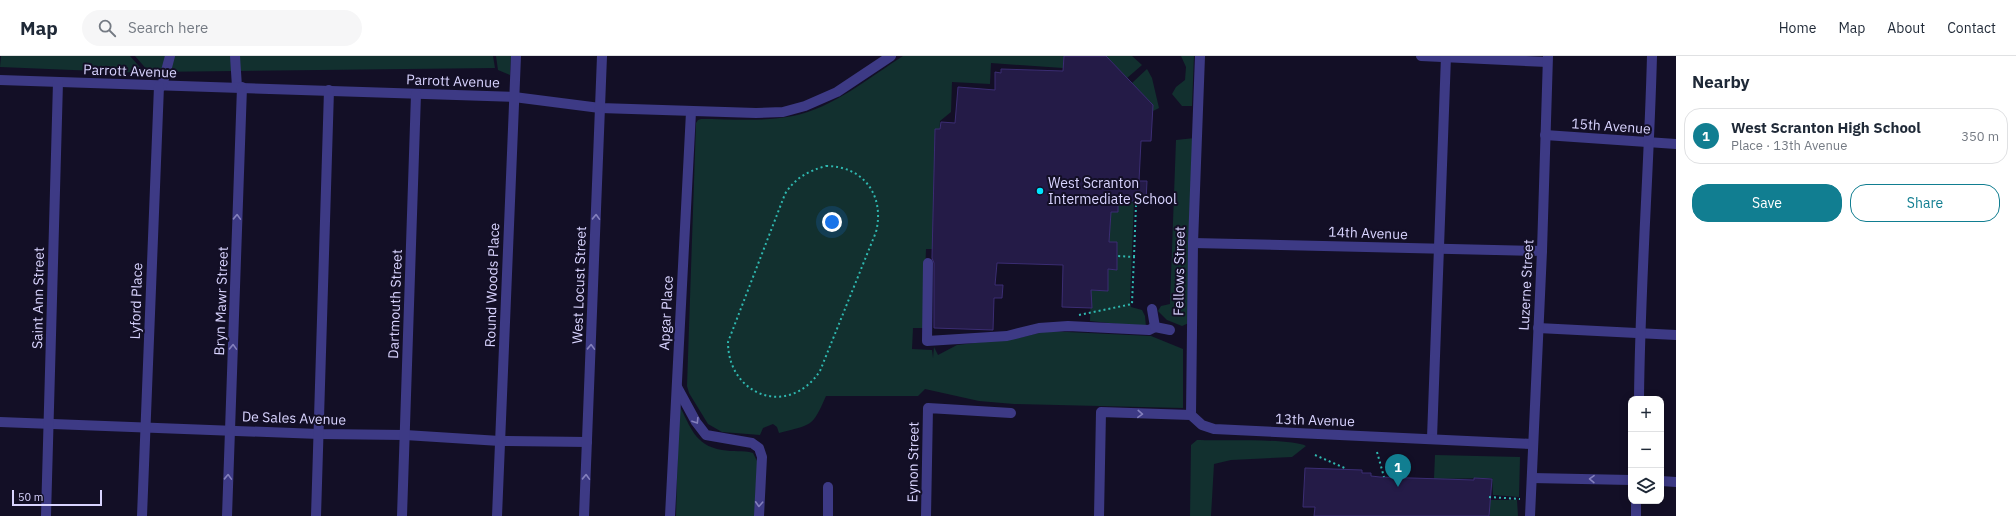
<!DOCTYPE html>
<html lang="en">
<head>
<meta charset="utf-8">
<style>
  :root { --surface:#fff; --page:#f6f6f7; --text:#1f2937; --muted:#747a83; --line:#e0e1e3; --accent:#117e91 }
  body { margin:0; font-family:"IBM Plex Sans",sans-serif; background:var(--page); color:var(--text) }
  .controls { position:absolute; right:12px; bottom:12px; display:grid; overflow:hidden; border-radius:8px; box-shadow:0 2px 10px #0003 }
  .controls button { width:36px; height:36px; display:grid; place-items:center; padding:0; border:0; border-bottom:1px solid var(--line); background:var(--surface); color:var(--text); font:20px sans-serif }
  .scale { position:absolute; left:12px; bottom:10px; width:90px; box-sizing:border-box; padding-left:4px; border:2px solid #d9d4ff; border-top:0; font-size:11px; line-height:14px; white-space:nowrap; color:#d9d4ff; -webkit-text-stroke:3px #130f26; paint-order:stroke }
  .you { position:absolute; left:832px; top:166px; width:14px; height:14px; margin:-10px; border:3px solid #fff; border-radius:50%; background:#1a73e8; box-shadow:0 0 0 6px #1a73e833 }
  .badge { display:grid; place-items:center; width:26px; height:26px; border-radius:50%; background:var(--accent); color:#fff; font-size:13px; font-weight:700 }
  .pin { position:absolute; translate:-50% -33px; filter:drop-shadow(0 1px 2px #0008) }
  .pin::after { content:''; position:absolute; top:21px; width:14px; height:12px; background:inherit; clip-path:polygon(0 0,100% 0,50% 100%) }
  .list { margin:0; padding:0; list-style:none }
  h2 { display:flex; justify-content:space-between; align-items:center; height:52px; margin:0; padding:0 16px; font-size:17px }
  h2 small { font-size:13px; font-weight:400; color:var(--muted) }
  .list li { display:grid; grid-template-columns:26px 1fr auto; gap:12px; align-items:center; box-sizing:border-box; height:56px; margin:0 8px 8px; padding:0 8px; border:1px solid var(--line); border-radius:16px }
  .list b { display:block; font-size:15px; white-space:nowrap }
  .list p { margin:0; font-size:13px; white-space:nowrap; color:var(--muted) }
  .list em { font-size:13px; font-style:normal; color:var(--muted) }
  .actions { display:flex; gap:8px; padding:12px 16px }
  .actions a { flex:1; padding:9px 0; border:1px solid var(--accent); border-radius:16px; text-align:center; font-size:14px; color:var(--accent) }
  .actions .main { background:var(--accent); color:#fff }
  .icon { flex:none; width:22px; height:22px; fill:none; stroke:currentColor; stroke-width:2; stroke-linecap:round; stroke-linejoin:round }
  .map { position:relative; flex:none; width:1676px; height:460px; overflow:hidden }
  header { display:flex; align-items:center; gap:24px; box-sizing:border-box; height:56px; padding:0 20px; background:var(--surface); border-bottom:1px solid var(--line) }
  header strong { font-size:19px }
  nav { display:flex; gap:22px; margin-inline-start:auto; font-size:14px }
  .search { width:280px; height:36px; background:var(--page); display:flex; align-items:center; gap:10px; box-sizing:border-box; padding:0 14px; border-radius:22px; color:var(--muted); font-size:15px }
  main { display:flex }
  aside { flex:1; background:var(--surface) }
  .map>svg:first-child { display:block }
  .green { fill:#12302f }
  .building { fill:#241b47; stroke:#3b2d73 }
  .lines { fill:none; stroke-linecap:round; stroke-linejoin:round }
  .path { stroke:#2fb8b0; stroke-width:2; stroke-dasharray:2 3; stroke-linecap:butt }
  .minor { stroke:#3d3a85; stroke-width:10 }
  .oneway { stroke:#837fbc }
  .poi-dot { fill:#00e5ff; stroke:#130f26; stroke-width:1.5 }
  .labels { text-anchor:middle; stroke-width:4; stroke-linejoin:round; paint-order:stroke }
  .street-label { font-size:14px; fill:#d9d4ff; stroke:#130f26 }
  .poi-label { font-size:14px; fill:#d9d4ff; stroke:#130f26; text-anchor:start }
</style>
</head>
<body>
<header>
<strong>Map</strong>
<div class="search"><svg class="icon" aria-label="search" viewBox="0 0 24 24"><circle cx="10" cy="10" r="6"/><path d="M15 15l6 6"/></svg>Search here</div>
<nav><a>Home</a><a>Map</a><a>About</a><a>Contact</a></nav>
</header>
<main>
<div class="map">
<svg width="1676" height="460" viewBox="0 0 1676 460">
  <rect width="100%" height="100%" fill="#130f26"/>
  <g class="green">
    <polygon points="1,0 130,0 145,17 0,11"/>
    <polygon points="135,0 493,0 495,12 149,16"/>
    <polygon points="496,0 511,0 510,19 498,14"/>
    <path d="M 903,0 L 1064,0 L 1063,12 L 991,7 L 990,28 L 952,26 L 951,56 L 940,65 L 933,193 L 926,193 L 923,272 L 913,272 L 912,293 L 932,294 L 933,302 L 934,291 L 938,299 L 957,289 L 1019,282 L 1047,275 L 1151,280 L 1183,293 L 1183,352 L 1014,348 L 979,345 L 925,333 L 918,340 L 826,340 C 812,372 812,368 779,377 L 777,371 L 773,368 L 763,372 L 760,379 L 722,376 L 708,368 L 689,337 L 687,330 L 696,67 L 698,64 L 701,63 C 731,63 764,66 793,60 C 833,52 870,21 903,0 Z"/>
    <polygon points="1106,0 1132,0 1142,9 1127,22"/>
    <polygon points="1181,0 1194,0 1192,50 1182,50 1172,38 1176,31 1185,24 1186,11"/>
    <polygon points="1147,13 1152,22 1159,52 1153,55 1153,49 1132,27"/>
    <polygon points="1195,82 1191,266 1182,270 1167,264 1158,255 1161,250 1170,248 1176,84"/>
    <polygon points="1134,144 1130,243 1131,251 1142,254 1145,260 1146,271 1090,265 1091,234 1108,235 1108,213 1116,214 1109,186 1111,156 1118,156 1118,145"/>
    <path d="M 679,349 C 691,371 694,389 722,394 C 733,396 743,394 753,397 L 758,407 L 755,460 L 676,460 Z"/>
    <path d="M 1197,384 C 1219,385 1291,382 1306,390 L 1292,401 L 1231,404 L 1214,408 L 1211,460 L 1190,460 L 1191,389 Z"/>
    <polygon points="1435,399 1520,401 1519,441 1493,439 1492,422 1434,423"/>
    <polygon points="1490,444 1517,444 1518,460 1490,460"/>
  </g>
  <g class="building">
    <polygon points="1064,0 1106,0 1153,49 1151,85 1141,85 1139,125 1147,125 1146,145 1118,145 1118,156 1111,156 1109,186 1117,186 1117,214 1108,213 1108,235 1091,234 1092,252 1062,251 1063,209 997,207 995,229 1003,229 1002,242 994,242 993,274 934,272 934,207 932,202 935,73 940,73 941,66 955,67 958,31 995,34 995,16 1001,17 1001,13 1063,15"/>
    <polygon points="1305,412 1362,414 1362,417 1371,417 1371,420 1380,421 1474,424 1474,422 1492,423 1489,460 1314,460 1315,451 1303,451"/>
  </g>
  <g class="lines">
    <g class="path">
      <path d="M 826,110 C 864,110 885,140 876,176 L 820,315 C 789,362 728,340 728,286 L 785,138 C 795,122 808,115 826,110 Z"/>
      <polyline points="1134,201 1136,149"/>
      <polyline points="1079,259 1132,248 1134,201 1117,200"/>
      <polyline points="1377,396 1384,421"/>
      <polyline points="1315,399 1347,413"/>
      <polyline points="1489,441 1520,443"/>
    </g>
    <g class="minor">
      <polyline points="235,0 237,31"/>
      <polyline points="1421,0 1547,6"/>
      <polyline points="0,24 514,41 600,52 756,57 783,56 805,50 837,36 891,0"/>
      <polyline points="162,30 170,0"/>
      <polyline points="1545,79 1676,88"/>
      <polyline points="1193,187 1542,195"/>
      <polyline points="928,207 927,285 1007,280 1039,272 1068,270 1149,274 1155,271"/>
      <polyline points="1152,253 1155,271 1170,274"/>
      <polyline points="1538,272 1676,279"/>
      <polyline points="677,331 696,366 706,379 752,387 759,392 762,401 759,460"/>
      <path d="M 1639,343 C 1640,229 1649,114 1652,0"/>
      <polyline points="1191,359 1193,187 1200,0"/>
      <polyline points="0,366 319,378 405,379 500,385 587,386"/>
      <polyline points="1432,382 1446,0"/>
      <polyline points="1532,422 1631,424"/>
      <polyline points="1661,425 1676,426"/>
      <polyline points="828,431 828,460"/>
      <polyline points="46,460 58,26"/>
      <polyline points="142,460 159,30"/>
      <polyline points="227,460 242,31"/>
      <polyline points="316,460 329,34"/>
      <polyline points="402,460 416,38"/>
      <polyline points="497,460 516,0"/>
      <polyline points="584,460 602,0"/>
      <polyline points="670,460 691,56"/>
      <polyline points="926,460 928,352 1011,357"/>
      <polyline points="1099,460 1101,356 1191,359 1202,369 1214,373 1532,388"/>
      <polyline points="1530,460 1542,195 1548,0"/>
      <polyline points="1636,460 1636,445"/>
    </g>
  </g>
  <defs><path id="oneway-chevron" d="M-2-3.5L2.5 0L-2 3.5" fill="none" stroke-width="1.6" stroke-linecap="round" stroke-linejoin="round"/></defs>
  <g class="oneway">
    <use href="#oneway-chevron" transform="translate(237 161) rotate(-88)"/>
    <use href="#oneway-chevron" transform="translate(596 161) rotate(-88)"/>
    <use href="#oneway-chevron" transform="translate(233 291) rotate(-88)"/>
    <use href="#oneway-chevron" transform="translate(591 291) rotate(-88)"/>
    <use href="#oneway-chevron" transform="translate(1140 358) rotate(3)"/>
    <use href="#oneway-chevron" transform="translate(696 365) rotate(58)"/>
    <use href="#oneway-chevron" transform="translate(228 421) rotate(-88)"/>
    <use href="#oneway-chevron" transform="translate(586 421) rotate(-88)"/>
    <use href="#oneway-chevron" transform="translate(1592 423) rotate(-179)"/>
    <use href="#oneway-chevron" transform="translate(759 448) rotate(93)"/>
  </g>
  <circle class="poi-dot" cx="1040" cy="135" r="4"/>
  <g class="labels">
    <g class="street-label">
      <text transform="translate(130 15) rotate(2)" y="5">Parrott Avenue</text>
      <text transform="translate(453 25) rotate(2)" y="5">Parrott Avenue</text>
      <text transform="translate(1611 70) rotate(4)" y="5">15th Avenue</text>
      <text transform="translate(1368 177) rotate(2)" y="5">14th Avenue</text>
      <text transform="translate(1179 215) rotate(-89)" y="5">Fellows Street</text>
      <text transform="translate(492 229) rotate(-88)" y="5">Round Woods Place</text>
      <text transform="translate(579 229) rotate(-88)" y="5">West Locust Street</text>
      <text transform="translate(1526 229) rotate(-87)" y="5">Luzerne Street</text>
      <text transform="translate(38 242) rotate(-89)" y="5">Saint Ann Street</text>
      <text transform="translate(136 245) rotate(-88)" y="5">Lyford Place</text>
      <text transform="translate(221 245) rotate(-88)" y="5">Bryn Mawr Street</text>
      <text transform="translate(395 248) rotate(-88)" y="5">Dartmouth Street</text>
      <text transform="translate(666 257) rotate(-87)" y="5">Apgar Place</text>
      <text transform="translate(294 362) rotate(2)" y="5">De Sales Avenue</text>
      <text transform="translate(1315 364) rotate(2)" y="5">13th Avenue</text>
      <text transform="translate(913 406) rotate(-89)" y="5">Eynon Street</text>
    </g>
    <g class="poi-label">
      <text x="1048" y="132">West Scranton<tspan x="1048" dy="16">Intermediate School</tspan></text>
    </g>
  </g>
</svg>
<div class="controls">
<button>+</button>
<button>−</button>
<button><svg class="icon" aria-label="layers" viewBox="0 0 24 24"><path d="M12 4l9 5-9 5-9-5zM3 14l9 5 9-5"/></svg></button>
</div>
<div class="scale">50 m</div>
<div class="you"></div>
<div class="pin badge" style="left:1398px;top:431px">1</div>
</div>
<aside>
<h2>Nearby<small></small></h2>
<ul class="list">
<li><span class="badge">1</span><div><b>West Scranton High School</b><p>Place · 13th Avenue</p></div><em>350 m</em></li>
</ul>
<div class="actions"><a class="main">Save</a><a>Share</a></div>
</aside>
</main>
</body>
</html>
